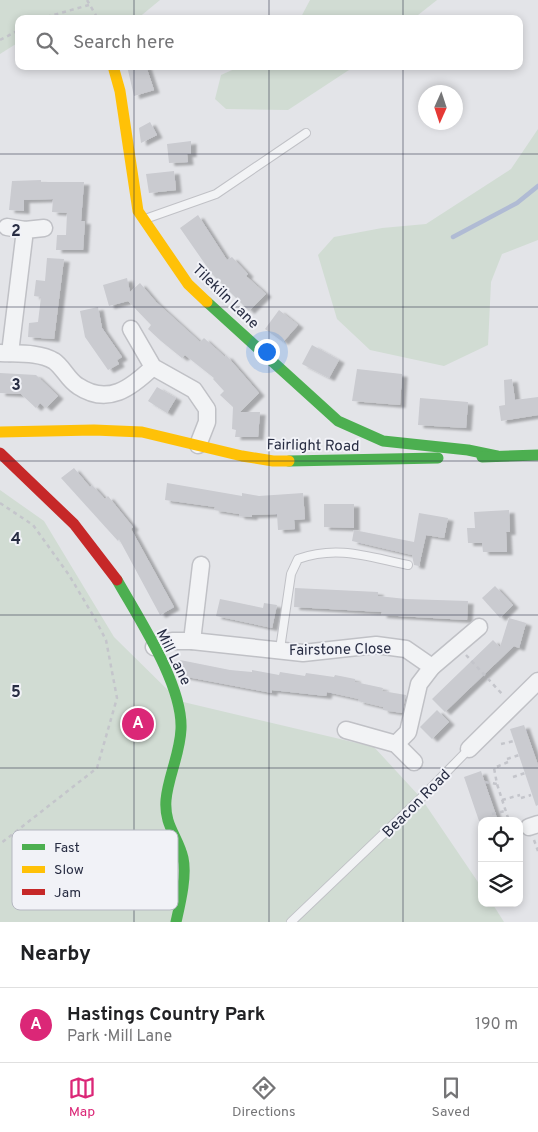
<!DOCTYPE html>
<html lang="en">
<head>
<meta charset="utf-8">
<style>
  :root { --surface:#fff; --page:#f6f6f6; --text:#202124; --muted:#757577; --line:#e0e0e0; --accent:#db2777 }
  body { margin:0; font-family:Overpass,sans-serif; background:var(--page); color:var(--text) }
  .controls { position:absolute; right:15px; bottom:15px; display:grid; overflow:hidden; border-radius:10px; box-shadow:0 2px 8px #0003 }
  .controls button { width:45px; height:45px; display:grid; place-items:center; padding:0; border:0; border-bottom:1px solid var(--line); background:var(--surface); color:var(--text); font:25px sans-serif }
  .compass { position:absolute; left:418px; top:85px; width:45px; height:45px; border-radius:50%; background:var(--surface); box-shadow:0 2px 8px #0003; rotate:183deg }
  .you { position:absolute; left:266px; top:351px; width:18px; height:18px; margin:-12px; border:4px solid #fff; border-radius:50%; background:#1a73e8; box-shadow:0 0 0 8px #1a73e833 }
  .badge { display:grid; place-items:center; width:32px; height:32px; border-radius:50%; background:var(--accent); color:#fff; font-size:16px; font-weight:700 }
  .pin { position:absolute; translate:-50% -50%; border:2px solid #fff; box-shadow:0 1px 5px #0006 }
  .list { margin:0; padding:0; list-style:none }
  h2 { display:flex; justify-content:space-between; align-items:center; height:65px; margin:0; padding:0 20px; font-size:21px }
  h2 small { font-size:16px; font-weight:400; color:var(--muted) }
  .list li { display:grid; grid-template-columns:32px 1fr auto; gap:15px; align-items:center; box-sizing:border-box; height:75px; padding:0 20px; border-top:1px solid var(--line) }
  .list b { display:block; font-size:19px; white-space:nowrap }
  .list p { margin:0; font-size:16px; white-space:nowrap; color:var(--muted) }
  .list em { font-size:16px; font-style:normal; color:var(--muted) }
  .icon { flex:none; width:28px; height:28px; fill:none; stroke:currentColor; stroke-width:2; stroke-linecap:round; stroke-linejoin:round }
  .map { position:relative; flex:none; width:538px; height:922px; overflow:hidden }
  .search { position:absolute; background:var(--surface); box-shadow:0 2px 8px #0003; left:15px; right:15px; top:15px; height:55px; display:flex; align-items:center; gap:12px; box-sizing:border-box; padding:0 18px; border-radius:10px; color:var(--muted); font-size:19px }
  .sheet { height:140px; background:var(--surface) }
  nav { display:flex; justify-content:space-around; align-items:center; box-sizing:border-box; height:70px; border-top:1px solid var(--line); background:var(--surface); font-size:14px; color:var(--muted) }
  nav a { display:grid; justify-items:center; gap:2px }
  nav .on { color:var(--accent) }
  .map>svg:first-child { display:block }
  .green { fill:#d1dcd3 }
  .lines { fill:none; stroke-linecap:round; stroke-linejoin:round }
  .stream { stroke:#b0bbd4; stroke-width:4.5 }
  .building { fill:#cacbd0; filter:url(#shadow) }
  .lane-casing { stroke:#c0c1c6; stroke-width:10 }
  .street-casing { stroke:#c0c1c6; stroke-width:19 }
  .path { stroke:#c4c5cb; stroke-width:2.5; stroke-dasharray:4 4; stroke-linecap:butt }
  .lane { stroke:#f2f3f5; stroke-width:8 }
  .street { stroke:#f2f3f5; stroke-width:16 }
  .fast { stroke:#4caf50; stroke-width:11 }
  .slow { stroke:#ffc107; stroke-width:11 }
  .jam { stroke:#c62828; stroke-width:11 }
  .grid { fill:none; stroke:#282d43; stroke-width:1; stroke-opacity:0.55 }
  .labels { text-anchor:middle; stroke-width:4; stroke-linejoin:round; paint-order:stroke }
  .street-label { font-size:15px; fill:#282d43; stroke:#f1f2f7 }
  .key { fill:#f1f2f7; stroke:#b5b7c1; stroke-width:1 }
  .key-label { font-size:14px; fill:#282d43 }
  .grid-label { font-size:16px; text-anchor:middle; font-weight:bold; fill:#282d43; stroke:#f1f2f7; stroke-width:4; stroke-linejoin:round; paint-order:stroke }
</style>
</head>
<body>
<div class="map">
<svg width="538" height="922" viewBox="0 0 538 922">
  <defs>
    <filter id="shadow"><feDropShadow dx="5.5" dy="3" stdDeviation="1" flood-color="#0004"/></filter>
  </defs>
  <rect width="100%" height="100%" fill="#e3e4e8"/>
  <g class="green">
    <polygon points="0,0 160,0 137,19 19,19 19,42 0,54"/>
    <polygon points="310,0 437,0 413,19 300,19"/>
    <polygon points="241,66 355,66 288,110 226,109 215,99 221,75"/>
    <polygon points="538,129 538,240 502,254 491,282 488,345 444,366 370,350 337,319 318,255 334,237 382,228 426,224 511,169"/>
    <polygon points="0,490 44,521 114,637 179,701 374,747 421,798 482,888 482,903 492,903 504,922 0,922"/>
  </g>
  <g class="lines">
    <polyline class="stream" points="453,237 517,203 538,186"/>
  </g>
  <g class="building">
    <polygon points="127,66 146,66 154,90 134,96"/>
    <polygon points="150,122 157,135 141,143 139,128"/>
    <polygon points="191,141 191,154 187,154 188,162 169,163 167,144"/>
    <polygon points="174,171 176,190 149,193 146,174"/>
    <polygon points="41,180 41,182 84,182 81,221 85,221 83,250 56,250 57,235 66,235 67,213 52,212 53,199 24,200 24,211 9,210 12,181"/>
    <polygon points="198,215 227,260 232,257 248,274 246,276 266,294 249,311 212,274 180,228"/>
    <polygon points="47,258 64,259 54,339 28,337 29,323 38,322 41,297 34,296 36,280 45,281"/>
    <polygon points="127,278 130,292 140,283 156,302 200,342 204,338 225,357 226,355 259,393 240,412 260,412 258,437 235,437 236,430 232,429 233,407 220,395 224,391 213,379 214,378 185,355 182,358 161,341 148,329 151,325 128,301 109,306 103,285"/>
    <polygon points="98,307 102,328 122,357 117,360 119,364 108,370 85,337 80,311"/>
    <polygon points="279,310 298,325 283,342 265,329"/>
    <polygon points="312,345 339,360 329,378 302,364"/>
    <polygon points="357,369 402,374 400,405 352,401"/>
    <polygon points="0,373 36,375 58,396 46,408 40,403 36,408 21,394 0,393"/>
    <polygon points="512,379 515,400 538,397 538,415 501,421 499,406 505,405 504,380"/>
    <polygon points="157,387 176,398 167,413 148,401"/>
    <polygon points="420,398 468,402 466,428 418,425"/>
    <polygon points="74,468 90,487 92,485 105,499 108,496 133,527 131,529 174,607 160,615 119,539 118,541 61,478"/>
    <polygon points="167,483 242,496 242,493 259,496 303,493 305,519 294,520 295,529 278,530 277,514 252,515 252,517 239,516 239,514 214,510 215,507 165,500"/>
    <polygon points="324,504 354,504 354,528 324,527"/>
    <polygon points="509,510 510,532 506,532 507,552 483,552 482,543 468,543 467,528 475,528 474,512"/>
    <polygon points="419,513 448,518 444,538 426,535 419,566 414,565 412,555 352,541 354,530 414,542"/>
    <polygon points="495,586 513,605 500,618 482,598"/>
    <polygon points="295,588 378,592 378,596 406,599 468,601 467,620 381,615 382,612 294,607"/>
    <polygon points="220,599 263,608 264,603 277,605 272,628 216,616"/>
    <polygon points="509,618 526,623 519,648 514,646 445,712 432,699 493,640 500,647"/>
    <polygon points="180,660 230,670 252,672 252,670 279,675 280,672 305,676 306,673 334,677 335,675 355,679 355,682 383,688 382,691 406,695 402,713 383,710 383,707 358,701 359,699 327,692 326,696 272,690 272,693 182,676 179,669"/>
    <polygon points="437,710 449,722 432,739 420,727"/>
    <polygon points="524,725 538,765 538,805 536,806 510,729"/>
    <polygon points="481,771 487,789 498,821 479,821 464,777"/>
  </g>
  <g class="lines">
    <defs>
      <g id="lane">
        <polyline points="145,219 216,194 306,133"/>
        <path d="M 280,649 L 291,574 L 298,559 C 338,545 368,557 408,565"/>
        <polyline points="291,922 421,798 469,749"/>
      </g>
      <g id="street">
        <polyline points="7,227 25,230"/>
        <polyline points="131,329 153,367 194,390 207,409 207,422 198,445"/>
        <path d="M 0,353 C 17,354 39,352 54,361 C 63,367 68,380 78,386 C 108,406 131,388 153,367"/>
        <polyline points="10,353 25,230 44,228"/>
        <polyline points="192,641 201,565"/>
        <polyline points="154,647 172,641 192,641 303,653 376,645 406,649 432,667"/>
        <polyline points="346,730 396,744 414,762"/>
        <polyline points="396,744 408,732 419,684 432,667 479,627"/>
        <polyline points="469,749 538,681"/>
        <polyline points="529,827 538,824"/>
      </g>
    </defs>
    <use href="#lane" class="lane-casing"/>
    <use href="#street" class="street-casing"/>
    <g class="path">
      <polyline points="87,0 98,19"/>
      <polyline points="39,19 89,5"/>
      <polyline points="0,40 19,30"/>
      <polyline points="0,503 33,525 69,575 94,617 106,640 117,698 97,768 0,844"/>
      <polyline points="466,655 503,695"/>
      <polyline points="501,744 514,741"/>
      <polyline points="507,759 519,755"/>
      <polyline points="508,762 494,768 497,784 509,821"/>
      <polyline points="513,777 525,773"/>
      <polyline points="485,782 497,784"/>
      <polyline points="521,798 531,795"/>
      <polyline points="502,800 520,795"/>
      <polyline points="492,814 505,811"/>
      <polyline points="534,840 538,851"/>
    </g>
    <use href="#lane" class="lane"/>
    <use href="#street" class="street"/>
    <g class="fast">
      <polyline points="207,302 338,421 383,441 468,450 497,456"/>
      <polyline points="482,457 538,455"/>
      <polyline points="289,461 438,458"/>
      <path d="M 117,580 C 139,619 183,685 181,729 C 180,754 168,777 166,800 C 164,826 178,836 183,858 C 187,876 180,904 176,922"/>
    </g>
    <g class="slow">
      <polyline points="113,66 120,91 138,211 188,284 207,302"/>
      <polyline points="0,432 94,430 142,432 242,456 273,461 289,461"/>
    </g>
    <polyline class="jam" points="0,453 74,524 117,580"/>
  </g>
  <path class="grid" d="M 134,0 L 134,19M 269,0 L 269,19M 403,0 L 403,19M 134,66 L 134,922M 269,66 L 269,922M 403,66 L 403,922M 0,154 L 538,154M 0,307 L 538,307M 0,461 L 538,461M 0,615 L 538,615M 0,768 L 538,768"/>
  <g class="labels">
    <g class="street-label">
      <text transform="translate(226 296) rotate(44)" y="5">Tilekiln Lane</text>
      <text transform="translate(313 445) rotate(1)" y="5">Fairlight Road</text>
      <text transform="translate(340 649) rotate(-1)" y="5">Fairstone Close</text>
      <text transform="translate(174 657) rotate(64)" y="5">Mill Lane</text>
      <text transform="translate(416 803) rotate(-45)" y="5">Beacon Road</text>
    </g>
  </g>
  <rect x="12" y="830" width="166" height="80" rx="8" class="key"/>
  <rect x="22" y="844" width="23" height="6" fill="#4caf50"/>
  <rect x="22" y="866" width="23" height="7" fill="#ffc107"/>
  <rect x="22" y="889" width="23" height="6" fill="#c62828"/>
  <g class="key-label">
    <text x="54" y="852">Fast</text>
    <text x="54" y="874">Slow</text>
    <text x="54" y="897">Jam</text>
  </g>
  <g class="grid-label">
    <text x="16" y="236">2</text>
    <text x="16" y="390">3</text>
    <text x="16" y="544">4</text>
    <text x="16" y="697">5</text>
  </g>
</svg>
<div class="controls">
<button><svg class="icon" aria-label="locate" viewBox="0 0 24 24"><circle cx="12" cy="12" r="6"/><path d="M12 2v4M12 18v4M2 12h4M18 12h4"/></svg></button>
<button><svg class="icon" aria-label="layers" viewBox="0 0 24 24"><path d="M12 4l9 5-9 5-9-5zM3 14l9 5 9-5"/></svg></button>
</div>
<svg class="compass" viewBox="-18 -18 36 36"><path d="M0-13l5 13h-10z" fill="#e53935"/><path d="M0 13l5-13h-10z" fill="#757577"/></svg>
<div class="you"></div>
<div class="pin badge" style="left:138px;top:724px">A</div>
<div class="search"><svg class="icon" aria-label="search" viewBox="0 0 24 24"><circle cx="10" cy="10" r="6"/><path d="M15 15l6 6"/></svg>Search here</div>
</div>
<section class="sheet">
<h2>Nearby<small></small></h2>
<ul class="list">
<li><span class="badge">A</span><div><b>Hastings Country Park</b><p>Park · Mill Lane</p></div><em>190 m</em></li>
</ul>
</section>
<nav>
<a class="on"><svg class="icon" aria-label="map" viewBox="0 0 24 24"><path d="M3 6l6-2 6 2 6-2v14l-6 2-6-2-6 2zM9 4v14M15 6v14"/></svg>Map</a>
<a><svg class="icon" aria-label="directions" viewBox="0 0 24 24"><path d="M12 3l9 9-9 9-9-9zM9 14v-3h6M13 9l2 2-2 2"/></svg>Directions</a>
<a><svg class="icon" aria-label="saved" viewBox="0 0 24 24"><path d="M7 4h10v16l-5-4-5 4z"/></svg>Saved</a>
</nav>
</body>
</html>
